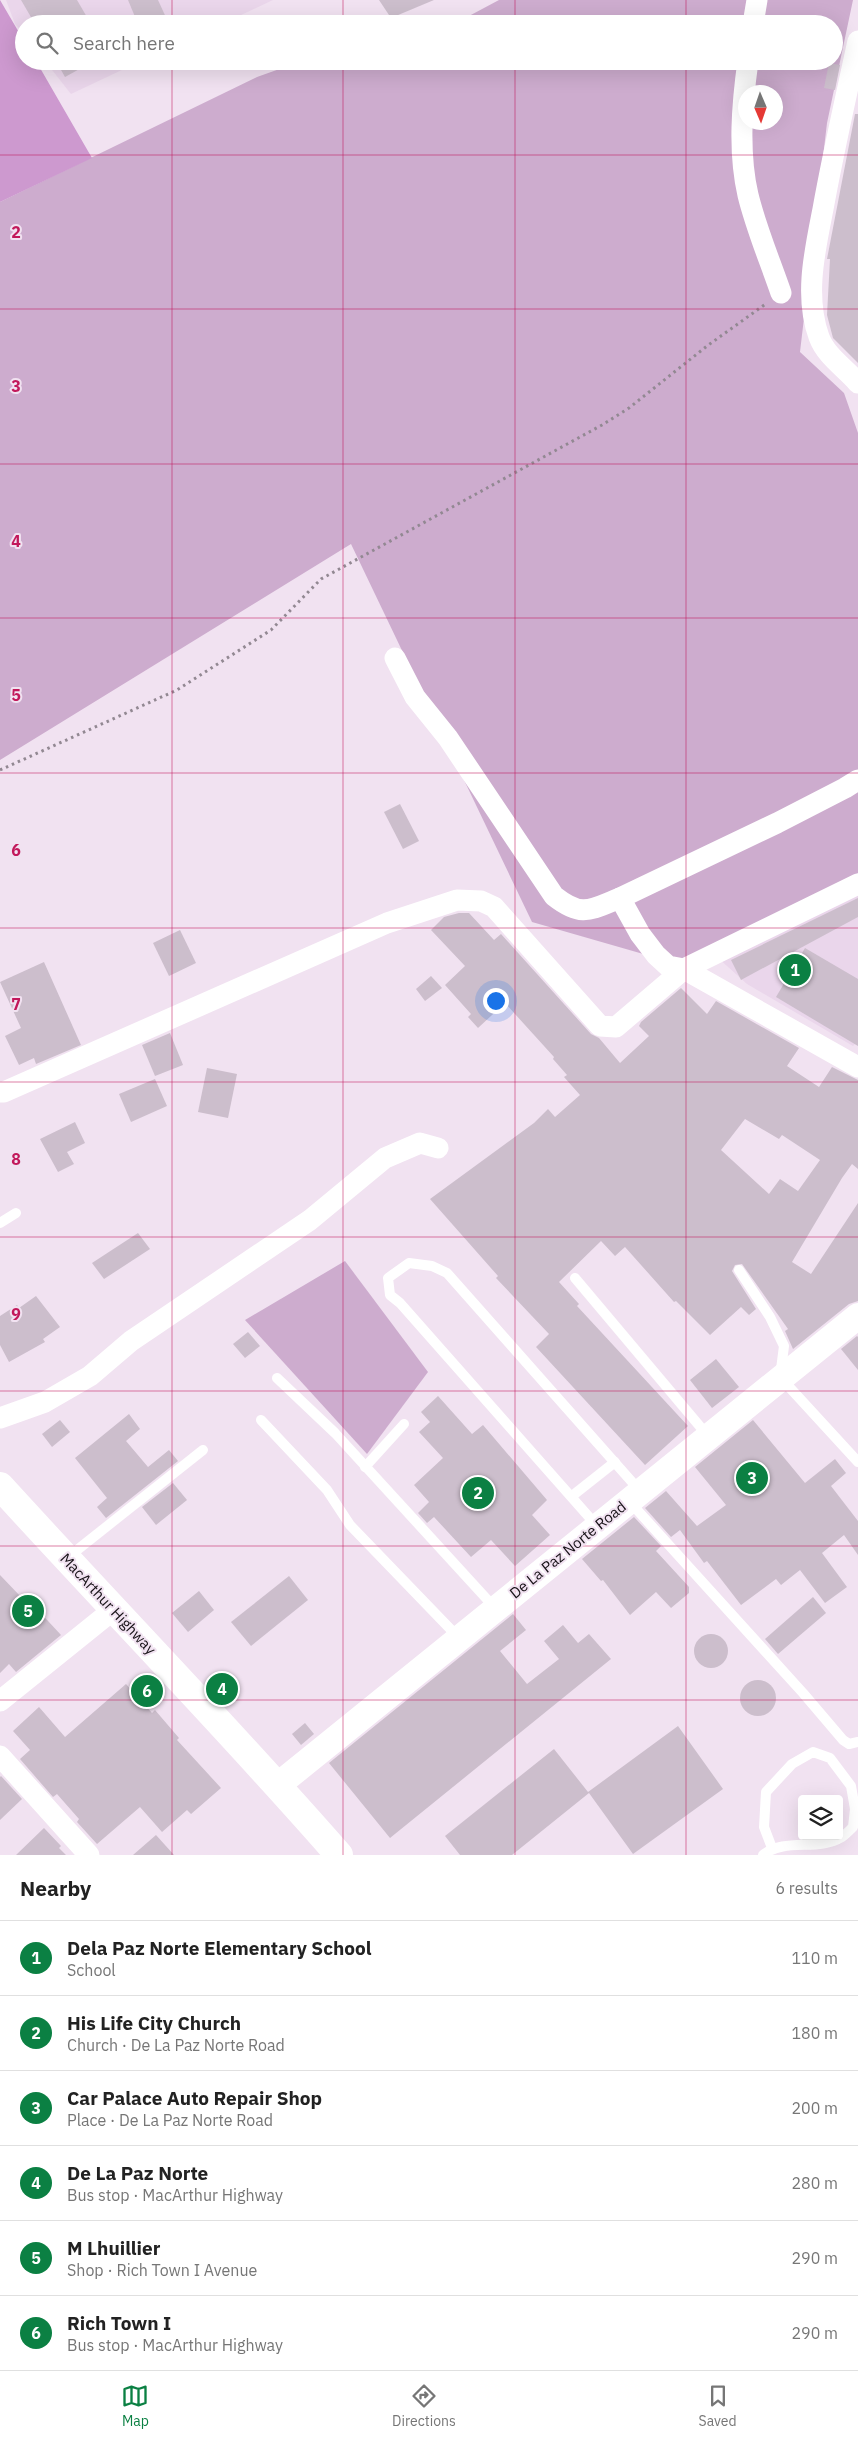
<!DOCTYPE html>
<html lang="en">
<head>
<meta charset="utf-8">
<style>
  :root { --surface:#fff; --page:#f6f6f6; --text:#222; --muted:#767676; --line:#e0e0e0; --accent:#0b8043 }
  body { margin:0; font-family:"IBM Plex Sans",sans-serif; background:var(--page); color:var(--text) }
  .controls { position:absolute; right:15px; bottom:15px; display:grid; overflow:hidden; border-radius:5px; box-shadow:0 5px 20px #0002 }
  .controls button { width:45px; height:45px; display:grid; place-items:center; padding:0; border:0; border-bottom:1px solid var(--line); background:var(--surface); color:var(--text); font:25px sans-serif }
  .compass { position:absolute; left:738px; top:85px; width:45px; height:45px; border-radius:50%; background:var(--surface); box-shadow:0 5px 20px #0002; rotate:178deg }
  .you { position:absolute; left:495px; top:1000px; width:18px; height:18px; margin:-12px; border:4px solid #fff; border-radius:50%; background:#1a73e8; box-shadow:0 0 0 8px #1a73e833 }
  .badge { display:grid; place-items:center; width:32px; height:32px; border-radius:50%; background:var(--accent); color:#fff; font-size:16px; font-weight:700 }
  .pin { position:absolute; translate:-50% -50%; border:2px solid #fff; box-shadow:0 1px 5px #0006 }
  .list { margin:0; padding:0; list-style:none }
  h2 { display:flex; justify-content:space-between; align-items:center; height:65px; margin:0; padding:0 20px; font-size:21px }
  h2 small { font-size:16px; font-weight:400; color:var(--muted) }
  .list li { display:grid; grid-template-columns:32px 1fr auto; gap:15px; align-items:center; box-sizing:border-box; height:75px; padding:0 20px; border-top:1px solid var(--line) }
  .list b { display:block; font-size:19px; white-space:nowrap }
  .list p { margin:0; font-size:16px; white-space:nowrap; color:var(--muted) }
  .list em { font-size:16px; font-style:normal; color:var(--muted) }
  .icon { flex:none; width:28px; height:28px; fill:none; stroke:currentColor; stroke-width:2; stroke-linecap:round; stroke-linejoin:round }
  .map { position:relative; flex:none; width:858px; height:1855px; overflow:hidden }
  .search { position:absolute; background:var(--surface); box-shadow:0 5px 20px #0002; left:15px; right:15px; top:15px; height:55px; display:flex; align-items:center; gap:12px; box-sizing:border-box; padding:0 18px; border-radius:28px; color:var(--muted); font-size:19px }
  .sheet { height:515px; background:var(--surface) }
  nav { display:flex; justify-content:space-around; align-items:center; box-sizing:border-box; height:70px; border-top:1px solid var(--line); background:var(--surface); font-size:14px; color:var(--muted) }
  nav a { display:grid; justify-items:center; gap:2px }
  nav .on { color:var(--accent) }
  .map>svg:first-child { display:block }
  .built { fill:#ead6eb }
  .green { fill:#cdacce; fill-rule:evenodd }
  .forest { fill:#cd99cf }
  .building { fill:#ccbecc; fill-rule:evenodd }
  .lines { fill:none; stroke-linecap:round; stroke-linejoin:round }
  .path { stroke:#928892; stroke-width:3; stroke-dasharray:2.5 4; stroke-linecap:butt }
  .service { stroke:#fff; stroke-width:10 }
  .minor { stroke:#fff; stroke-width:21 }
  .tertiary { stroke:#fff; stroke-width:26 }
  .trunk { stroke:#fff; stroke-width:28 }
  .grid { fill:none; stroke:#c2185b; stroke-width:1; stroke-opacity:0.55 }
  .labels { text-anchor:middle; stroke-width:4; stroke-linejoin:round; paint-order:stroke }
  .street-label { font-size:15px; fill:#161116; stroke:#f1e2f1 }
  .grid-label { font-size:16px; text-anchor:middle; font-weight:bold; fill:#c2185b; stroke:#f1e2f1; stroke-width:4; stroke-linejoin:round; paint-order:stroke }
</style>
</head>
<body>
<div class="map">
<svg width="858" height="1855" viewBox="0 0 858 1855">
  <rect width="100%" height="100%" fill="#f1e2f1"/>
  <g class="built">
    <polygon points="6,0 273,0 222,24 24,24 24,34 15,24"/>
    <polygon points="45,61 141,61 71,94"/>
    <polygon points="858,888 858,1041 853,1046 747,984 717,957"/>
  </g>
  <g class="green">
    <path d="M 499,0 L 853,0 L 827,123 L 800,352 L 844,393 L 858,433 L 858,873 L 678,964 L 532,922 L 351,544 L 0,760 L 0,202 L 257,77 L 302,61 L 834,61 L 834,24 L 454,24 ZM 746,92 L 776,92 L 776,122 L 746,122 Z"/>
    <polygon points="345,1261 428,1372 367,1454 245,1320"/>
  </g>
  <polygon class="forest" points="0,0 24,41 24,61 36,61 92,158 0,202"/>
  <g class="building">
    <polygon points="21,0 77,0 91,24 35,24"/>
    <polygon points="128,0 158,0 169,24 138,24"/>
    <polygon points="379,0 434,0 391,18"/>
    <polygon points="56,61 94,61 65,77"/>
    <polygon points="829,63 840,65 835,90 824,88"/>
    <polygon points="855,114 858,114 858,363 833,338 827,315 830,259 827,259"/>
    <polygon points="400,804 419,841 403,849 384,812"/>
    <polygon points="858,898 858,917 741,980 731,960"/>
    <path d="M 459,913 L 469,913 L 494,940 L 501,934 L 591,1034 L 599,1038 L 620,1063 L 649,1036 L 639,1026 L 641,1022 L 681,988 L 707,1014 L 716,1001 L 799,1048 L 787,1066 L 819,1087 L 832,1067 L 858,1080 L 858,1169 L 852,1164 L 842,1178 L 792,1262 L 811,1274 L 858,1203 L 858,1301 L 849,1304 L 793,1349 L 785,1331 L 788,1329 L 742,1264 L 735,1265 L 732,1271 L 756,1309 L 749,1315 L 741,1307 L 710,1335 L 676,1301 L 674,1302 L 625,1247 L 615,1256 L 601,1241 L 559,1282 L 579,1304 L 577,1306 L 688,1426 L 645,1465 L 536,1347 L 549,1334 L 496,1278 L 498,1276 L 430,1199 L 534,1123 L 548,1109 L 555,1117 L 580,1095 L 564,1077 L 567,1075 L 553,1059 L 554,1057 L 505,1003 L 478,1028 L 468,1017 L 471,1014 L 445,985 L 465,966 L 431,930 L 444,917 ZM 745,1119 L 779,1139 L 782,1135 L 820,1160 L 798,1191 L 780,1179 L 769,1194 L 721,1150 Z"/>
    <polygon points="180,930 196,963 169,976 153,943"/>
    <polygon points="805,948 858,979 858,1046 776,997"/>
    <polygon points="44,962 81,1045 36,1064 34,1058 19,1065 5,1036 21,1028 0,982"/>
    <polygon points="431,976 442,988 425,1001 416,989"/>
    <polygon points="170,1033 183,1065 155,1076 142,1045"/>
    <polygon points="207,1068 237,1074 228,1118 198,1112"/>
    <polygon points="155,1079 167,1106 131,1122 119,1094"/>
    <polygon points="75,1122 85,1143 67,1152 74,1164 58,1172 40,1139"/>
    <polygon points="138,1233 150,1249 104,1279 92,1263"/>
    <polygon points="36,1296 60,1327 43,1339 45,1342 9,1362 0,1345 0,1316 17,1305 19,1308"/>
    <polygon points="248,1332 260,1346 245,1358 233,1344"/>
    <polygon points="857,1336 858,1337 858,1370 841,1349"/>
    <polygon points="716,1359 739,1387 712,1408 690,1380"/>
    <polygon points="438,1396 472,1434 483,1425 547,1500 532,1515 550,1535 515,1566 491,1540 471,1557 434,1517 427,1523 418,1513 429,1502 414,1485 443,1458 419,1432 430,1422 421,1412"/>
    <polygon points="129,1414 140,1429 126,1441 148,1467 169,1450 178,1461 106,1518 97,1507 107,1498 75,1458"/>
    <polygon points="60,1420 70,1432 52,1447 42,1434"/>
    <polygon points="753,1420 805,1483 835,1459 846,1473 831,1486 858,1521 858,1555 844,1535 822,1553 847,1587 825,1603 800,1570 781,1585 776,1579 741,1605 707,1561 704,1563 680,1530 671,1537 645,1508 666,1491 697,1526 726,1505 695,1467"/>
    <polygon points="173,1483 187,1500 156,1525 142,1507"/>
    <polygon points="634,1517 661,1546 656,1551 689,1587 689,1593 671,1608 656,1592 630,1615 603,1580 601,1581 582,1559"/>
    <polygon points="0,1575 21,1597 23,1594 61,1635 16,1672 9,1664 0,1673"/>
    <polygon points="289,1576 308,1600 251,1646 231,1622"/>
    <polygon points="199,1591 214,1610 188,1632 172,1613"/>
    <polygon points="813,1597 826,1613 778,1654 765,1639"/>
    <polygon points="513,1614 526,1630 500,1651 527,1684 559,1659 544,1641 563,1625 578,1643 589,1634 611,1659 390,1838 329,1763"/>
    <circle cx="711" cy="1651" r="17"/>
    <circle cx="758" cy="1698" r="18"/>
    <polygon points="126,1684 152,1713 155,1710 179,1738 177,1740 221,1788 191,1814 187,1810 162,1832 140,1807 97,1844 77,1822 79,1819 57,1794 53,1797 20,1759 30,1750 13,1731 39,1707 65,1737"/>
    <polygon points="305,1723 314,1734 301,1745 292,1734"/>
    <polygon points="678,1726 723,1789 633,1854 589,1793 512,1855 460,1855 445,1836 554,1749 588,1792"/>
    <polygon points="1,1776 22,1799 0,1820 0,1777"/>
    <polygon points="44,1828 61,1846 59,1848 66,1855 16,1855"/>
    <polygon points="156,1835 174,1855 133,1855"/>
  </g>
  <g class="lines">
    <polyline class="path" points="0,770 177,690 271,630 321,579 602,425 629,408 707,346 767,303"/>
    <g class="service">
      <polyline points="0,1223 16,1213"/>
      <polyline points="739,1270 770,1317 784,1346 780,1377 858,1462"/>
      <polyline points="575,1278 708,1436"/>
      <polyline points="277,1378 335,1433 495,1608"/>
      <polyline points="261,1420 327,1490 350,1525 459,1638"/>
      <polyline points="365,1467 404,1424"/>
      <polyline points="572,1496 615,1462"/>
      <polyline points="629,1501 803,1693 843,1740 849,1744 858,1742"/>
      <polyline points="597,1526 400,1303 390,1295 388,1278 409,1263 432,1266 447,1273 640,1491"/>
      <polyline points="67,1558 203,1450"/>
      <path d="M 763,1855 C 786,1837 817,1852 842,1837 C 846,1834 850,1830 853,1827 L 855,1809 L 851,1786 L 830,1758 L 813,1752 L 792,1764 L 766,1792 L 764,1827 L 772,1848"/>
    </g>
    <g class="minor">
      <polyline points="753,24 757,0"/>
      <path d="M 858,41 C 846,97 833,153 823,209 C 815,250 804,296 819,337 C 826,356 845,368 858,383"/>
      <path d="M 748,61 C 742,104 738,152 748,195 C 756,228 770,261 781,293"/>
      <path d="M 395,658 L 415,697 L 448,738 L 554,896 C 582,918 590,910 620,898 L 640,934 L 656,955 L 668,966 L 684,969 L 858,1067"/>
      <polyline points="620,898 777,823 845,788 858,780"/>
      <polyline points="0,1092 4,1092 387,923 457,900 481,901 494,907 600,1026 616,1027 684,969 858,884"/>
      <polyline points="0,1418 45,1402 90,1376 131,1341 310,1220 385,1158 420,1143 438,1148"/>
      <polyline points="0,1701 113,1610"/>
      <polyline points="0,1756 89,1855"/>
    </g>
    <polyline class="tertiary" points="278,1785 858,1316"/>
    <path class="trunk" d="M 0,1486 C 112,1609 229,1729 339,1855"/>
  </g>
  <path class="grid" d="M 172,0 L 172,24M 343,0 L 343,24M 515,0 L 515,24M 686,0 L 686,24M 172,61 L 172,1855M 343,61 L 343,1855M 515,61 L 515,1855M 686,61 L 686,1855M 0,155 L 858,155M 0,309 L 858,309M 0,464 L 858,464M 0,618 L 858,618M 0,773 L 858,773M 0,928 L 858,928M 0,1082 L 858,1082M 0,1237 L 858,1237M 0,1391 L 858,1391M 0,1546 L 858,1546M 0,1700 L 858,1700"/>
  <g class="labels">
    <g class="street-label">
      <text transform="translate(568 1550) rotate(-39)" y="5">De La Paz Norte Road</text>
      <text transform="translate(108 1604) rotate(47)" y="5">MacArthur Highway</text>
    </g>
  </g>
  <g class="grid-label">
    <text x="16" y="238">2</text>
    <text x="16" y="392">3</text>
    <text x="16" y="547">4</text>
    <text x="16" y="701">5</text>
    <text x="16" y="856">6</text>
    <text x="16" y="1010">7</text>
    <text x="16" y="1165">8</text>
    <text x="16" y="1320">9</text>
  </g>
</svg>
<div class="controls">
<button><svg class="icon" aria-label="layers" viewBox="0 0 24 24"><path d="M12 4l9 5-9 5-9-5zM3 14l9 5 9-5"/></svg></button>
</div>
<svg class="compass" viewBox="-18 -18 36 36"><path d="M0-13l5 13h-10z" fill="#e53935"/><path d="M0 13l5-13h-10z" fill="#767676"/></svg>
<div class="you"></div>
<div class="pin badge" style="left:795px;top:970px">1</div>
<div class="pin badge" style="left:478px;top:1493px">2</div>
<div class="pin badge" style="left:752px;top:1478px">3</div>
<div class="pin badge" style="left:222px;top:1689px">4</div>
<div class="pin badge" style="left:28px;top:1611px">5</div>
<div class="pin badge" style="left:147px;top:1691px">6</div>
<div class="search"><svg class="icon" aria-label="search" viewBox="0 0 24 24"><circle cx="10" cy="10" r="6"/><path d="M15 15l6 6"/></svg>Search here</div>
</div>
<section class="sheet">
<h2>Nearby<small>6 results</small></h2>
<ul class="list">
<li><span class="badge">1</span><div><b>Dela Paz Norte Elementary School</b><p>School</p></div><em>110 m</em></li>
<li><span class="badge">2</span><div><b>His Life City Church</b><p>Church · De La Paz Norte Road</p></div><em>180 m</em></li>
<li><span class="badge">3</span><div><b>Car Palace Auto Repair Shop</b><p>Place · De La Paz Norte Road</p></div><em>200 m</em></li>
<li><span class="badge">4</span><div><b>De La Paz Norte</b><p>Bus stop · MacArthur Highway</p></div><em>280 m</em></li>
<li><span class="badge">5</span><div><b>M Lhuillier</b><p>Shop · Rich Town I Avenue</p></div><em>290 m</em></li>
<li><span class="badge">6</span><div><b>Rich Town I</b><p>Bus stop · MacArthur Highway</p></div><em>290 m</em></li>
</ul>
</section>
<nav>
<a class="on"><svg class="icon" aria-label="map" viewBox="0 0 24 24"><path d="M3 6l6-2 6 2 6-2v14l-6 2-6-2-6 2zM9 4v14M15 6v14"/></svg>Map</a>
<a><svg class="icon" aria-label="directions" viewBox="0 0 24 24"><path d="M12 3l9 9-9 9-9-9zM9 14v-3h6M13 9l2 2-2 2"/></svg>Directions</a>
<a><svg class="icon" aria-label="saved" viewBox="0 0 24 24"><path d="M7 4h10v16l-5-4-5 4z"/></svg>Saved</a>
</nav>
</body>
</html>
